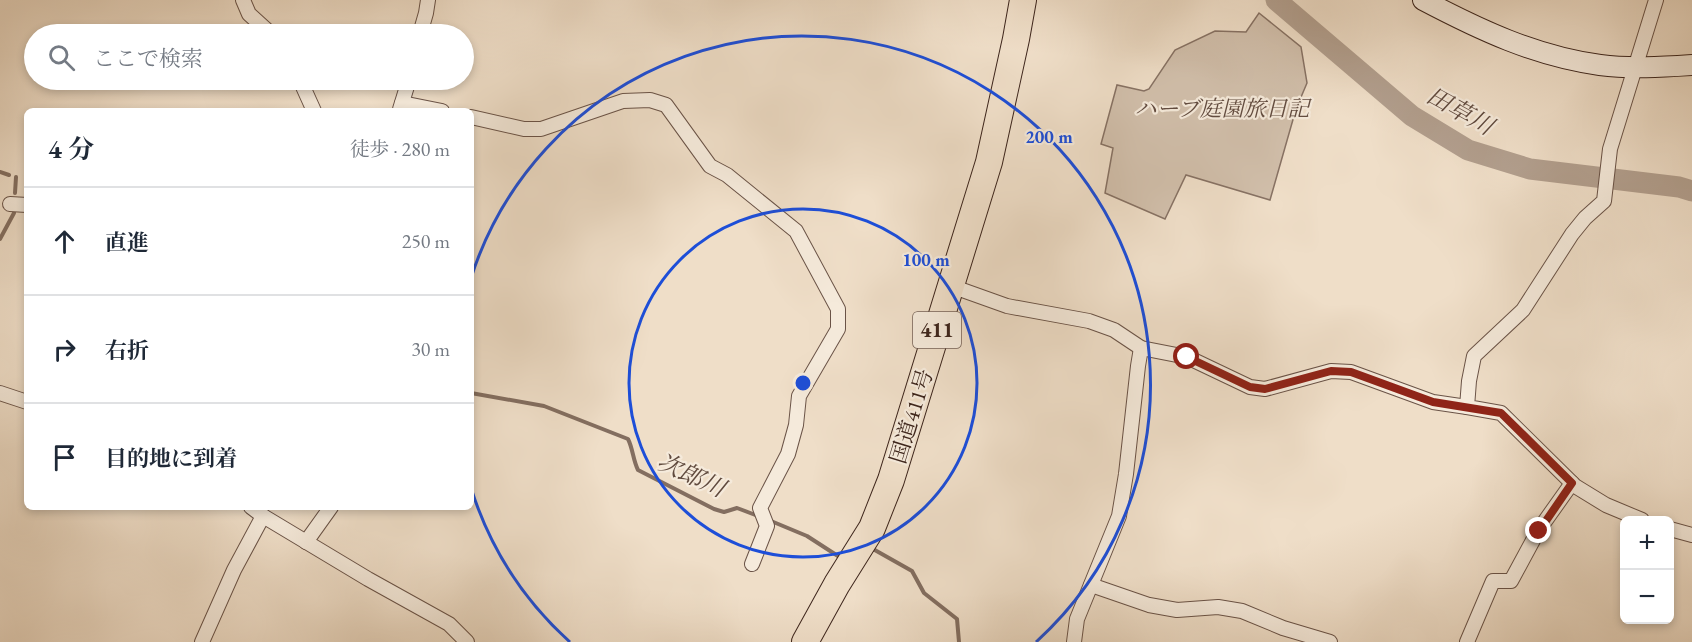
<!DOCTYPE html>
<html lang="ja">
<head>
<meta charset="utf-8">
<style>
  :root { --surface:#fff; --page:#f6f6f7; --text:#1f2937; --muted:#747a83; --line:#e0e1e3 }
  body { margin:0; font-family:"EB Garamond","Noto Serif JP",serif; background:var(--page); color:var(--text) }
  .controls { position:absolute; right:18px; bottom:18px; display:grid; overflow:hidden; border-radius:9px; box-shadow:0 3px 9px #0003 }
  .controls button { width:54px; height:54px; display:grid; place-items:center; padding:0; border:0; border-bottom:2px solid var(--line); background:var(--surface); color:var(--text); font:30px sans-serif }
  .stop { position:absolute; width:18px; height:18px; margin:-14px; border:4px solid #8f2418; border-radius:50%; background:#fff }
  .stop.end { background:#8f2418; border-color:#fff; box-shadow:0 2px 6px #0008 }
  .list { margin:0; padding:0; list-style:none }
  h2 { display:flex; justify-content:space-between; align-items:center; height:78px; margin:0; padding:0 24px; font-size:26px }
  h2 small { font-size:20px; font-weight:400; color:var(--muted) }
  .list li { display:grid; grid-template-columns:39px 1fr auto; gap:18px; align-items:center; box-sizing:border-box; height:108px; padding:0 24px; border-top:2px solid var(--line) }
  .list b { display:block; font-size:22px; white-space:nowrap }
  .list em { font-size:20px; font-style:normal; color:var(--muted) }
  .icon { flex:none; width:33px; height:33px; fill:none; stroke:currentColor; stroke-width:2; stroke-linecap:round; stroke-linejoin:round }
  .map { position:relative; flex:none; width:1692px; height:642px; overflow:hidden }
  .search { position:absolute; background:var(--surface); box-shadow:0 3px 9px #0003; left:24px; top:24px; width:450px; height:66px; display:flex; align-items:center; gap:15px; box-sizing:border-box; padding:0 21px; border-radius:33px; color:var(--muted); font-size:22px }
  .panel { position:absolute; background:var(--surface); box-shadow:0 3px 9px #0003; left:24px; top:108px; width:450px; height:402px; border-radius:9px }
  .map>svg:first-child { display:block }
  .green { fill:#d1bfab; stroke:#877264; stroke-width:1.5 }
  .lines { fill:none; stroke-linecap:round; stroke-linejoin:round }
  .stream { stroke:#836e60; stroke-width:4 }
  .river { stroke:#b29f8e; stroke-width:21 }
  .street-casing { stroke:#6a5347; stroke-width:16 }
  .secondary-casing { stroke:#3d251c; stroke-width:22 }
  .highway-casing { stroke:#3d251c; stroke-width:28 }
  .street { stroke:#f5eadb; stroke-width:14 }
  .secondary { stroke:#f5eadb; stroke-width:20 }
  .highway { stroke:#efdec8; stroke-width:26 }
  .route { stroke:#8f2418; stroke-width:8 }
  .ring { fill:none; stroke:#1d4ed8; stroke-width:3 }
  .labels { text-anchor:middle; stroke-width:4.5; stroke-linejoin:round; paint-order:stroke }
  .shield { fill:#f5eadb; stroke:#746055; stroke-width:1.5 }
  .shield-label { font-size:21px; font-weight:bold; fill:#3d251c }
  .park-label { font-size:22px; font-style:italic; fill:#624c40; stroke:#f5eadb }
  .street-label { font-size:22px; fill:#3d251c; stroke:#f5eadb }
  .water-label { font-size:24px; font-style:italic; fill:#604a3e; stroke:#f5eadb }
  .centre { fill:#1d4ed8; stroke:#f5eadb; stroke-width:3 }
  .ring-label { font-size:18px; text-anchor:middle; font-weight:bold; fill:#1d4ed8; stroke:#f5eadb; stroke-width:4.5; stroke-linejoin:round; paint-order:stroke }
</style>
</head>
<body>
<div class="map">
<svg width="1692" height="642" viewBox="0 0 1692 642">
  <rect width="100%" height="100%" fill="#efdec8"/>
  <filter id="stains"><feTurbulence type="fractalNoise" baseFrequency=".00333" numOctaves="4"/><feColorMatrix values="0 0 0 0 .2 0 0 0 0 .09 0 0 0 0 .02 0 0 0 .5 -.17"/></filter>
  <radialGradient id="worn" r=".72"><stop offset=".6" stop-color="#630" stop-opacity="0"/><stop offset="1" stop-color="#630" stop-opacity=".3"/></radialGradient>
  <polygon class="green" points="1259,13 1301,47 1307,83 1296,109 1270,200 1186,175 1165,219 1105,193 1113,148 1101,144 1117,85 1144,91 1149,89 1175,50 1215,31 1246,32"/>
  <g class="lines">
    <g class="stream">
      <polyline points="0,172 9,175"/>
      <polyline points="15,193 16,177"/>
      <polyline points="0,239 14,213"/>
      <path d="M 471,393 L 544,406 L 628,439 C 633,449 633,460 638,470 L 714,509 L 724,512 L 737,508 L 758,516"/>
      <polyline points="771,521 807,536 841,558"/>
      <polyline points="872,550 873,549 912,571 924,593 957,619 959,642"/>
    </g>
    <polyline class="river" points="1276,0 1412,116 1468,150 1530,169 1679,187 1692,191"/>
    <defs>
      <g id="street">
        <polyline points="243,0 249,14 271,34"/>
        <polyline points="420,34 426,13 428,0"/>
        <polyline points="300,80 314,111"/>
        <polyline points="402,103 442,111"/>
        <polyline points="400,109 409,80"/>
        <polyline points="471,117 524,129 541,129 623,101 650,100 666,105 710,166 727,175 796,231 838,309 838,329 799,396 796,425 788,454 760,508 767,526 752,564"/>
        <polyline points="10,204 27,205"/>
        <polyline points="951,286 1007,306 1089,321 1114,330 1141,348 1187,357 1250,387 1265,389 1331,371 1351,372 1433,402 1467,407"/>
        <polyline points="0,393 27,402"/>
        <polyline points="251,507 263,516 368,579 449,624 467,642"/>
        <polyline points="1642,520 1606,505 1575,486 1501,413 1467,407 1469,381 1474,356 1523,310 1572,234 1585,218 1604,201 1610,149 1656,0"/>
        <polyline points="1670,529 1692,535"/>
        <polyline points="306,542 331,507"/>
        <polyline points="1091,585 1149,605 1177,610 1218,607 1242,611 1283,628 1330,642"/>
        <polyline points="202,642 234,570 263,516"/>
        <polyline points="1074,642 1077,619 1119,516 1126,474 1138,366 1141,348"/>
        <polyline points="1467,642 1493,581 1511,581 1538,531 1572,483"/>
      </g>
      <path id="secondary" d="M 1423,0 C 1480,30 1535,56 1600,65 C 1630,69 1662,67 1692,65"/>
      <polyline id="highway" points="805,642 837,584 872,528 891,480 989,162 1016,39 1023,0"/>
    </defs>
    <use href="#street" class="street-casing"/>
    <use href="#secondary" class="secondary-casing"/>
    <use href="#highway" class="highway-casing"/>
    <use href="#street" class="street"/>
    <use href="#secondary" class="secondary"/>
    <use href="#highway" class="highway"/>
  </g>
  <g class="lines">
    <polyline class="route" points="1187,357 1250,387 1265,389 1331,371 1351,372 1433,402 1501,413 1572,483 1539,531"/>
  </g>
  <g class="ring">
    <circle cx="803" cy="383" r="174"/>
    <path d="M570 642A348 348 0 0 1 471 488M471 278A348 348 0 1 1 1036 642"/>
  </g>
  <g class="labels">
    <rect class="shield" x="913" y="312" width="48" height="36" rx="4.5"/>
    <g class="shield-label">
      <text x="937" y="337">411</text>
    </g>
    <g class="park-label">
      <text x="1222" y="116">ハーブ庭園旅日記</text>
    </g>
    <g class="street-label">
      <text transform="translate(911 416) rotate(-73)" y="8">国道411号</text>
    </g>
    <g class="water-label">
      <text transform="translate(1460 111) rotate(29)" y="8">田草川</text>
      <text transform="translate(691 475) rotate(25)" y="8">次郎川</text>
    </g>
  </g>
  <circle cx="803" cy="383" r="9" class="centre"/>
  <g class="ring-label">
    <text x="1049" y="143">200 m</text>
    <text x="926" y="266">100 m</text>
  </g>
  <rect width="100%" height="100%" filter="url(#stains)"/>
  <rect width="100%" height="100%" fill="url(#worn)"/>
</svg>
<div class="controls">
<button>+</button>
<button>−</button>
</div>
<div class="stop" style="left:1187px;top:357px"></div>
<div class="stop end" style="left:1539px;top:531px"></div>
<div class="search"><svg class="icon" aria-label="search" viewBox="0 0 24 24"><circle cx="10" cy="10" r="6"/><path d="M15 15l6 6"/></svg>ここで検索</div>
<section class="panel">
<h2>4 分<small>徒歩 · 280 m</small></h2>
<ul class="list">
<li><svg class="icon" aria-label="ahead" viewBox="0 0 24 24"><path d="M12 20V5M6 11l6-6 6 6"/></svg><div><b>直進</b></div><em>250 m</em></li>
<li><svg class="icon" aria-label="right" viewBox="0 0 24 24"><path d="M7 20v-9h11M14 6l5 5-5 5"/></svg><div><b>右折</b></div><em>30 m</em></li>
<li><svg class="icon" aria-label="arrive" viewBox="0 0 24 24"><path d="M6 21V4h12l-3 4 3 4H6"/></svg><div><b>目的地に到着</b></div></li>
</ul>
</section>
</div>
</body>
</html>
